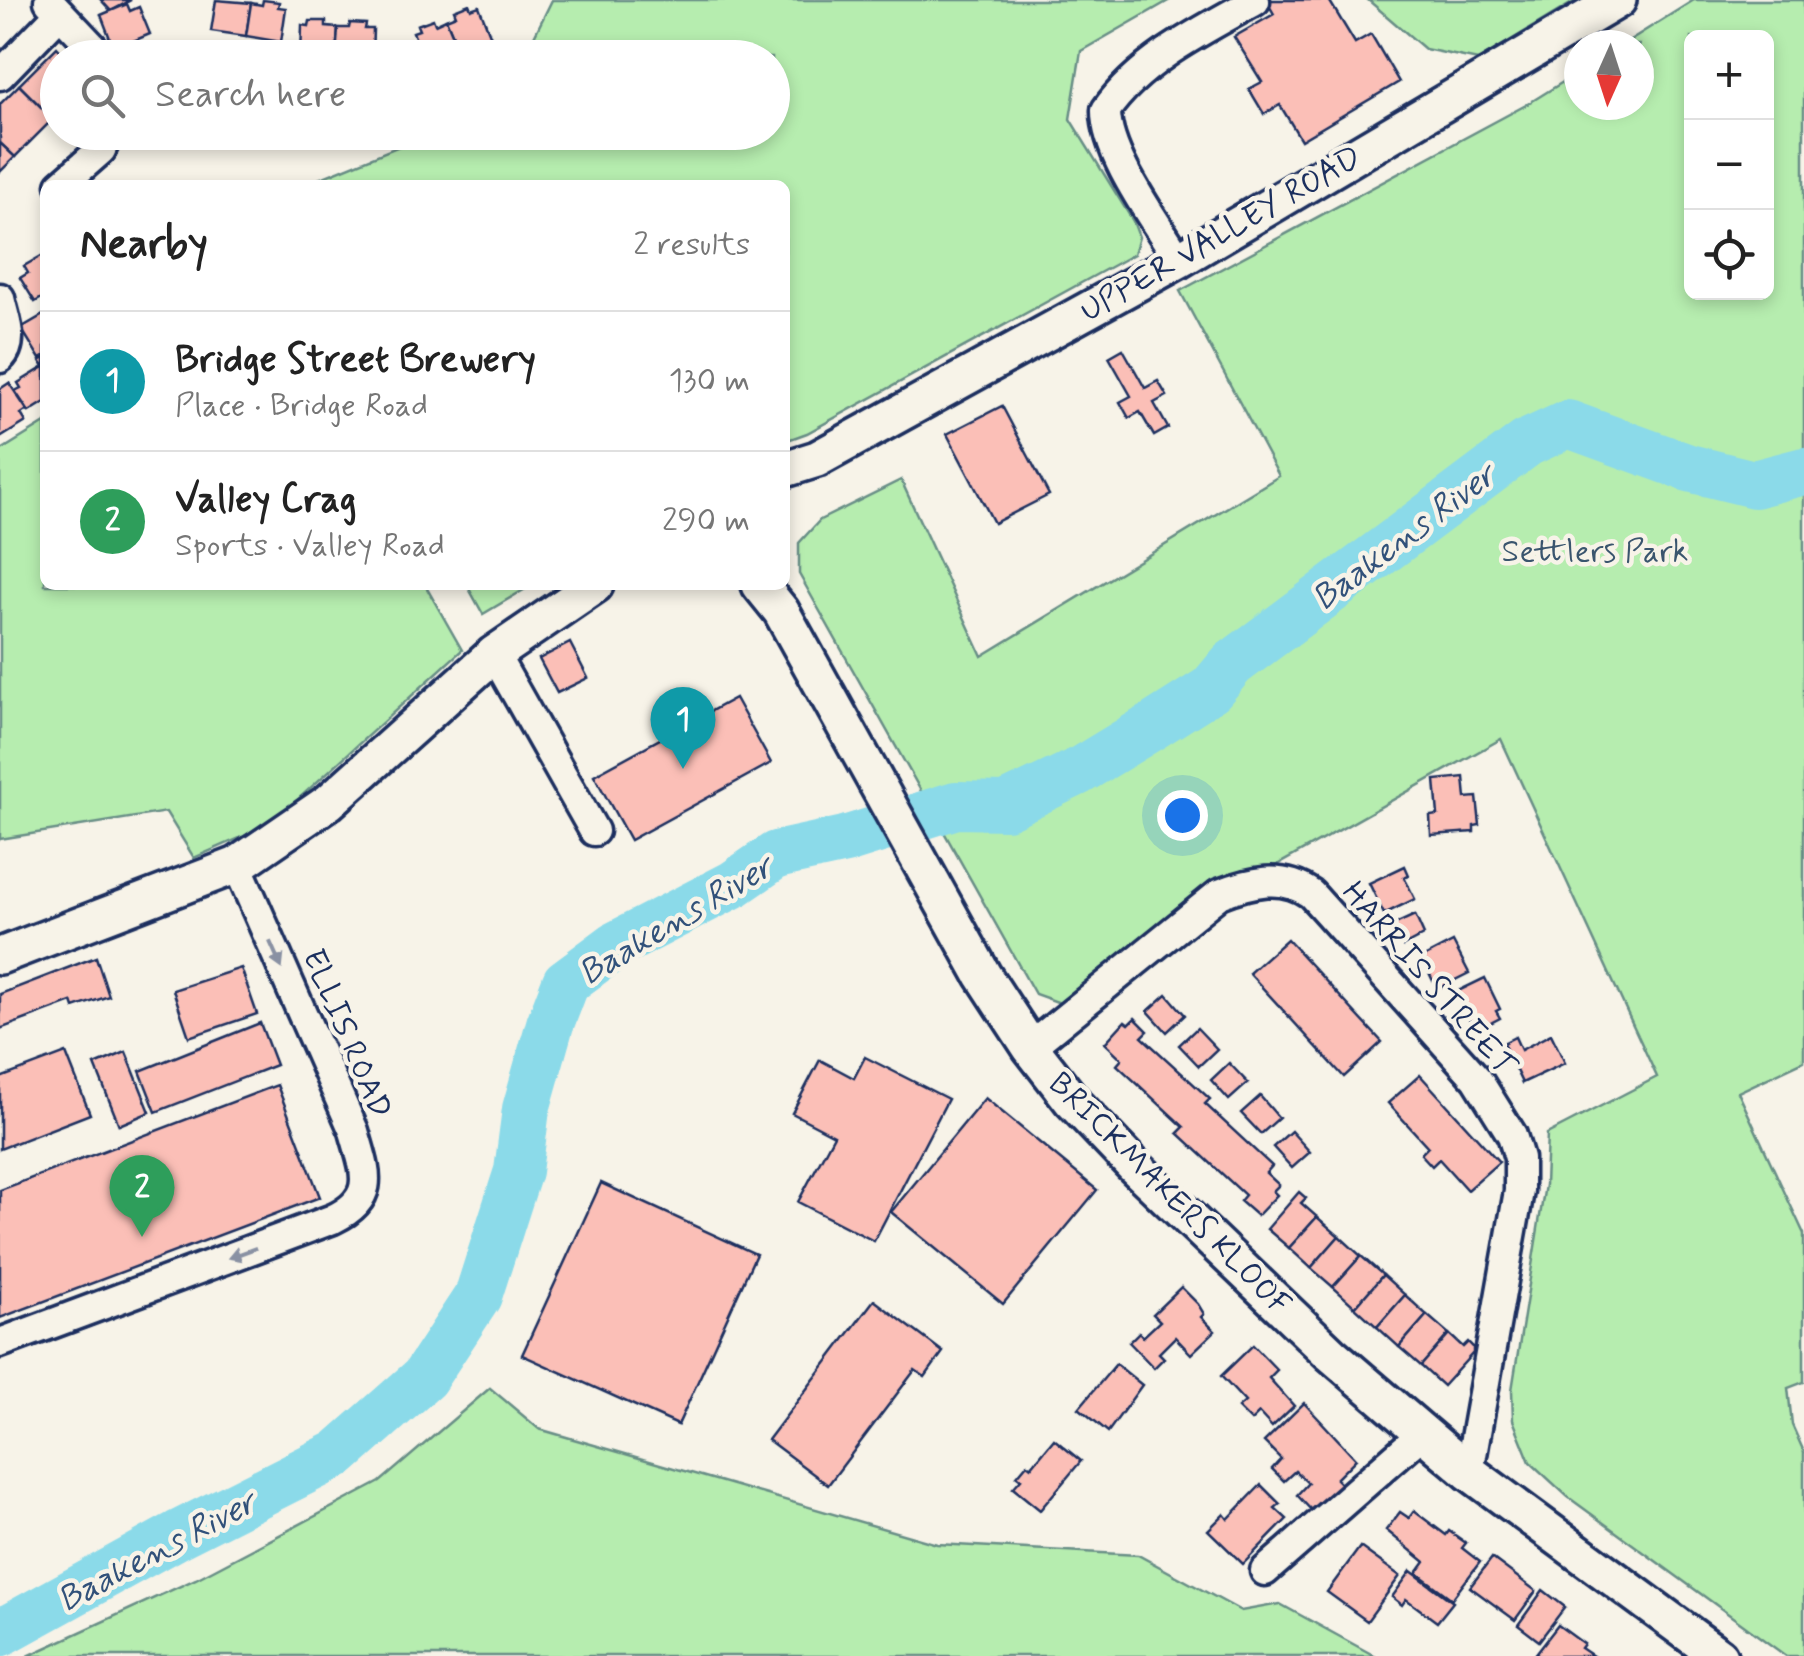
<!DOCTYPE html>
<html lang="en">
<head>
<meta charset="utf-8">
<style>
  :root { --surface:#fff; --page:#f2f2f2; --text:#222; --muted:#767676; --line:#e0e0e0; --accent:#0f766e }
  body { margin:0; font-family:Mynerve,sans-serif; background:var(--page); color:var(--text) }
  .controls { position:absolute; right:30px; top:30px; display:grid; overflow:hidden; border-radius:15px; box-shadow:0 5px 15px #0003 }
  .controls button { width:90px; height:90px; display:grid; place-items:center; padding:0; border:0; border-bottom:2px solid var(--line); background:var(--surface); color:var(--text); font:50px sans-serif }
  .compass { position:absolute; left:1564px; top:30px; width:90px; height:90px; border-radius:50%; background:var(--surface); box-shadow:0 5px 15px #0003; rotate:183deg }
  .you { position:absolute; left:1182px; top:815px; width:35px; height:35px; margin:-25px; border:8px solid #fff; border-radius:50%; background:#1a73e8; box-shadow:0 0 0 15px #1a73e833 }
  .badge { display:grid; place-items:center; width:65px; height:65px; border-radius:50%; background:var(--accent); color:#fff; font-size:32px; font-weight:700 }
  .pin { position:absolute; translate:-50% -82px; filter:drop-shadow(0 2px 5px #0008) }
  .pin::after { content:''; position:absolute; top:52px; width:35px; height:30px; background:inherit; clip-path:polygon(0 0,100% 0,50% 100%) }
  .list { margin:0; padding:0; list-style:none }
  h2 { display:flex; justify-content:space-between; align-items:center; height:130px; margin:0; padding:0 40px; font-size:42px }
  h2 small { font-size:32px; font-weight:400; color:var(--muted) }
  .list li { display:grid; grid-template-columns:65px 1fr auto; gap:30px; align-items:center; box-sizing:border-box; height:140px; padding:0 40px; border-top:2px solid var(--line) }
  .list b { display:block; font-size:38px; white-space:nowrap }
  .list p { margin:0; font-size:32px; white-space:nowrap; color:var(--muted) }
  .list em { font-size:32px; font-style:normal; color:var(--muted) }
  .icon { flex:none; width:55px; height:55px; fill:none; stroke:currentColor; stroke-width:2; stroke-linecap:round; stroke-linejoin:round }
  .map { position:relative; flex:none; width:1804px; height:1656px; overflow:hidden }
  .search { position:absolute; background:var(--surface); box-shadow:0 5px 15px #0003; left:40px; top:40px; width:750px; height:110px; display:flex; align-items:center; gap:25px; box-sizing:border-box; padding:0 35px; border-radius:55px; color:var(--muted); font-size:38px }
  .panel { position:absolute; background:var(--surface); box-shadow:0 5px 15px #0003; left:40px; top:180px; width:750px; height:410px; border-radius:15px }
  .map>svg:first-child { display:block }
  .green { fill:#b6edaf; stroke:#688e86; stroke-width:2.5; fill-rule:evenodd }
  .lines { fill:none; stroke-linecap:round; stroke-linejoin:round }
  .river { stroke:#8bdae9; stroke-width:48 }
  .building { fill:#fbbfb7; stroke:#1b2f5e; stroke-width:2.5 }
  .minor-casing { stroke:#1b2f5e; stroke-width:35 }
  .tertiary-casing { stroke:#1b2f5e; stroke-width:42 }
  .minor { stroke:#f7f3e8; stroke-width:28 }
  .tertiary { stroke:#f7f3e8; stroke-width:35 }
  .oneway { fill:#8991a3 }
  .labels { text-anchor:middle; stroke-width:9; stroke-linejoin:round; paint-order:stroke }
  .street-label { font-size:32px; fill:#1b2f5e; stroke:#f7f3e8 }
  .park-label { font-size:32px; fill:#3a556e; stroke:#f7f3e8 }
  .water-label { font-size:35px; font-style:italic; fill:#31517a; stroke:#f7f3e8 }
</style>
</head>
<body>
<div class="map">
<svg width="1804" height="1656" viewBox="0 0 1804 1656">
  <rect width="100%" height="100%" fill="#f7f3e8"/>
  <filter id="ink" filterUnits="userSpaceOnUse"><feTurbulence type="fractalNoise" baseFrequency=".01" numOctaves="2"/><feDisplacementMap in="SourceGraphic" scale="20" xChannelSelector="R" yChannelSelector="G"/><feConvolveMatrix kernelMatrix="1 2 1 2 8 2 1 2 1" color-interpolation-filters="sRGB"/></filter>
  <g filter="url(#ink)">
    <g class="green">
      <polygon points="552,0 1170,0 1081,51 1070,119 1133,221 1139,237 1134,254 807,433 785,441 785,185 313,185 311,182 431,133 772,132 772,58 524,57"/>
      <polygon points="1368,0 1577,0 1478,60 1425,49"/>
      <path d="M 1694,0 L 1804,0 L 1804,1061 L 1738,1092 L 1804,1234 L 1804,1382 L 1788,1388 L 1792,1425 L 1804,1452 L 1804,1656 L 1786,1656 L 1568,1497 L 1530,1462 L 1513,1420 L 1512,1390 L 1545,1185 L 1547,1134 L 1657,1077 L 1501,739 L 1240,886 L 1077,1009 L 1035,994 L 799,574 L 799,543 L 820,520 L 901,480 L 982,656 L 1279,476 L 1180,291 L 1526,105 L 1579,72 L 1579,105 L 1639,105 L 1639,45 L 1622,45 ZM 1692,38 L 1766,38 L 1766,292 L 1692,292 Z"/>
      <polygon points="45,423 45,585 425,585 462,650 284,812 256,831 194,858 166,812 0,839 0,451"/>
      <polygon points="467,585 532,585 483,614"/>
      <polygon points="490,1388 539,1429 937,1544 1138,1555 1241,1611 1280,1604 1375,1656 28,1656 196,1579 380,1482"/>
    </g>
    <g class="lines">
      <polyline class="river" points="0,1633 179,1534 338,1454 424,1378 478,1296 518,1171 526,1109 550,1024 566,982 616,945 734,884 776,855 845,840 956,805 1006,806 1079,771 1153,726 1211,689 1232,664 1527,443 1568,424 1689,468 1754,484 1804,471"/>
    </g>
    <g class="building">
      <polygon points="101,0 131,0 111,11"/>
      <polygon points="216,0 251,3 246,36 211,31"/>
      <polygon points="263,0 279,2 278,7 286,8 281,42 246,36 251,3 262,5"/>
      <polygon points="1266,0 1329,0 1355,43 1371,34 1399,82 1301,140 1280,105 1264,114 1249,89 1262,82 1234,37 1274,14"/>
      <polygon points="127,4 130,11 139,7 150,34 114,49 101,15"/>
      <polygon points="469,4 471,9 479,6 491,37 459,50 446,19 456,15 454,10"/>
      <polygon points="433,19 435,24 446,19 459,50 441,58 423,58 413,32 419,30 417,25"/>
      <polygon points="310,21 326,21 326,27 338,28 336,58 301,58 302,25 309,26"/>
      <polygon points="350,23 366,24 365,29 373,29 372,58 336,58 338,28 349,28"/>
      <polygon points="57,47 67,58 58,58 58,115 53,119 19,85"/>
      <polygon points="19,85 53,119 15,157 0,143 0,104"/>
      <polygon points="142,132 163,132 165,138 147,145"/>
      <polygon points="0,143 15,157 0,172"/>
      <polygon points="45,254 45,296 35,302 20,278 28,273 24,266"/>
      <polygon points="45,314 45,356 40,359 21,328"/>
      <polygon points="1123,349 1145,388 1158,381 1167,396 1154,403 1168,428 1154,436 1140,412 1129,418 1120,402 1131,396 1109,357"/>
      <polygon points="45,358 45,402 29,412 15,391 21,388 18,383 44,367 40,361"/>
      <polygon points="9,383 27,410 21,414 26,422 0,438 0,389"/>
      <polygon points="1002,406 1049,495 994,523 947,434"/>
      <polygon points="570,643 588,678 557,693 539,659"/>
      <polygon points="735,698 771,763 630,840 594,775"/>
      <polygon points="1464,777 1466,798 1477,797 1480,825 1474,826 1474,832 1431,835 1430,816 1438,815 1435,780"/>
      <polygon points="1405,866 1409,875 1404,877 1415,899 1384,914 1369,883"/>
      <polygon points="1415,915 1424,935 1403,946 1393,925"/>
      <polygon points="1287,939 1382,1042 1344,1077 1249,973"/>
      <polygon points="1453,942 1469,973 1437,989 1422,958"/>
      <polygon points="96,957 109,996 74,1008 72,1002 0,1029 0,994"/>
      <polygon points="241,968 257,1014 189,1037 173,990"/>
      <polygon points="1485,978 1500,1009 1496,1011 1500,1018 1475,1031 1456,992"/>
      <polygon points="1167,994 1185,1015 1167,1032 1148,1011"/>
      <polygon points="1135,1018 1148,1031 1142,1037 1210,1099 1205,1104 1272,1166 1266,1173 1279,1185 1273,1191 1277,1195 1257,1216 1240,1201 1245,1195 1178,1133 1184,1127 1117,1065 1122,1059 1105,1043 1125,1021 1129,1024"/>
      <polygon points="260,1023 276,1065 156,1112 140,1071"/>
      <polygon points="1197,1028 1217,1049 1199,1066 1179,1045"/>
      <polygon points="1551,1034 1565,1063 1522,1083 1503,1043 1515,1037 1521,1050"/>
      <polygon points="126,1052 150,1112 119,1125 95,1065"/>
      <polygon points="66,1053 90,1114 0,1149 0,1078"/>
      <polygon points="865,1057 948,1099 874,1241 798,1202 834,1135 792,1113 820,1060 854,1078"/>
      <polygon points="1229,1063 1248,1083 1229,1100 1211,1080"/>
      <polygon points="1420,1075 1499,1162 1467,1190 1439,1159 1432,1166 1421,1154 1428,1147 1388,1103"/>
      <polygon points="277,1085 320,1197 0,1318 0,1190"/>
      <polygon points="1260,1096 1279,1118 1261,1134 1241,1113"/>
      <polygon points="985,1098 1097,1190 1003,1304 891,1212"/>
      <polygon points="1291,1131 1310,1152 1292,1168 1273,1147"/>
      <polygon points="601,1183 756,1254 678,1425 522,1355"/>
      <polygon points="1299,1192 1306,1198 1301,1203 1317,1217 1289,1248 1267,1229"/>
      <polygon points="1317,1217 1339,1236 1311,1268 1289,1248"/>
      <polygon points="1339,1236 1361,1256 1333,1287 1311,1268"/>
      <polygon points="1361,1256 1383,1275 1355,1307 1333,1287"/>
      <polygon points="1383,1275 1405,1295 1377,1327 1355,1307"/>
      <polygon points="1181,1287 1198,1304 1204,1314 1201,1317 1215,1331 1191,1354 1175,1337 1159,1353 1164,1358 1154,1368 1129,1342 1139,1332 1143,1337 1160,1321 1153,1314"/>
      <polygon points="1405,1295 1427,1315 1399,1347 1377,1327"/>
      <polygon points="874,1300 943,1352 925,1377 915,1370 828,1485 768,1440"/>
      <polygon points="1427,1315 1449,1334 1421,1366 1399,1347"/>
      <polygon points="1449,1334 1463,1347 1468,1342 1473,1347 1473,1353 1443,1386 1421,1366"/>
      <polygon points="1253,1345 1277,1370 1269,1378 1294,1406 1272,1427 1259,1413 1251,1421 1238,1408 1245,1402 1221,1376"/>
      <polygon points="1116,1364 1142,1385 1108,1432 1079,1408"/>
      <polygon points="1304,1403 1356,1459 1336,1479 1342,1485 1314,1513 1297,1495 1308,1483 1295,1471 1284,1481 1272,1469 1281,1459 1264,1442"/>
      <polygon points="1054,1439 1081,1461 1040,1510 1013,1488 1021,1479 1017,1476 1027,1464 1031,1467"/>
      <polygon points="1261,1485 1280,1504 1275,1508 1287,1519 1243,1564 1208,1530 1224,1514 1228,1519"/>
      <polygon points="1414,1511 1446,1535 1449,1531 1466,1543 1462,1548 1480,1562 1452,1599 1417,1573 1425,1562 1386,1530 1400,1512 1409,1518"/>
      <polygon points="1360,1547 1400,1576 1367,1621 1327,1592"/>
      <polygon points="1492,1558 1536,1591 1515,1620 1470,1587"/>
      <polygon points="1411,1571 1453,1602 1437,1622 1406,1599 1402,1605 1392,1597"/>
      <polygon points="1543,1590 1565,1607 1539,1641 1518,1625"/>
      <polygon points="1558,1625 1584,1644 1581,1648 1593,1656 1534,1656"/>
    </g>
    <g class="lines">
      <defs>
        <g id="minor">
          <polyline points="49,1 103,58"/>
          <polyline points="0,75 60,13"/>
          <polyline points="61,185 101,150 109,132"/>
          <path d="M 1179,260 C 1156,221 1105,155 1106,110 C 1141,60 1203,30 1255,1"/>
          <path d="M 0,298 C 4,318 16,342 0,358"/>
          <polyline points="494,654 594,831"/>
          <path d="M 1030,1047 L 1219,894 C 1250,882 1282,873 1311,894 L 1477,1079 L 1512,1135 L 1519,1158 L 1519,1191 L 1469,1472"/>
          <path d="M 0,1343 L 333,1219 C 379,1197 365,1171 354,1131 L 237,865"/>
          <polyline points="1265,1571 1423,1433"/>
        </g>
        <g id="tertiary">
          <polyline points="785,469 817,459 1179,260 1618,0"/>
          <polyline points="760,585 781,611 983,975 1030,1047 1072,1101 1133,1165 1331,1354 1423,1433 1469,1472 1719,1656"/>
          <polyline points="0,956 237,865 329,802 494,654 595,585"/>
        </g>
      </defs>
      <use href="#minor" class="minor-casing"/>
      <use href="#tertiary" class="tertiary-casing"/>
      <use href="#minor" class="minor"/>
      <use href="#tertiary" class="tertiary"/>
    </g>
    <defs><path id="oneway-solid" d="M-6-.8H1V-3.2L6.5 0L1 3.2V.8H-6Z" transform="scale(2.5)"/></defs>
    <g class="oneway">
      <use href="#oneway-solid" transform="translate(276 955) rotate(66)"/>
      <use href="#oneway-solid" transform="translate(242 1253) rotate(160)"/>
    </g>
  </g>
  <g class="labels">
    <g class="street-label">
      <text transform="translate(1220 233) rotate(-30)" y="11">UPPER VALLEY ROAD</text>
      <text transform="translate(1430 978) rotate(49)" y="11">HARRIS STREET</text>
      <text transform="translate(348 1033) rotate(67)" y="11">ELLIS ROAD</text>
      <text transform="translate(1171 1193) rotate(45)" y="11">BRICKMAKERS KLOOF</text>
    </g>
    <g class="park-label">
      <text x="1595" y="561">Settlers Park</text>
    </g>
    <g class="water-label">
      <text transform="translate(1403 536) rotate(-37)" y="12">Baakens River</text>
      <text transform="translate(675 919) rotate(-31)" y="12">Baakens River</text>
      <text transform="translate(156 1550) rotate(-28)" y="12">Baakens River</text>
    </g>
  </g>
</svg>
<div class="controls">
<button>+</button>
<button>−</button>
<button><svg class="icon" aria-label="locate" viewBox="0 0 24 24"><circle cx="12" cy="12" r="6"/><path d="M12 2v4M12 18v4M2 12h4M18 12h4"/></svg></button>
</div>
<svg class="compass" viewBox="-18 -18 36 36"><path d="M0-13l5 13h-10z" fill="#e53935"/><path d="M0 13l5-13h-10z" fill="#767676"/></svg>
<div class="you"></div>
<div class="pin badge" style="left:683px;top:769px;background:#0f9aa8">1</div>
<div class="pin badge" style="left:142px;top:1237px;background:#2e9e5b">2</div>
<div class="search"><svg class="icon" aria-label="search" viewBox="0 0 24 24"><circle cx="10" cy="10" r="6"/><path d="M15 15l6 6"/></svg>Search here</div>
<section class="panel">
<h2>Nearby<small>2 results</small></h2>
<ul class="list">
<li><span class="badge" style="background:#0f9aa8">1</span><div><b>Bridge Street Brewery</b><p>Place · Bridge Road</p></div><em>130 m</em></li>
<li><span class="badge" style="background:#2e9e5b">2</span><div><b>Valley Crag</b><p>Sports · Valley Road</p></div><em>290 m</em></li>
</ul>
</section>
</div>
</body>
</html>
